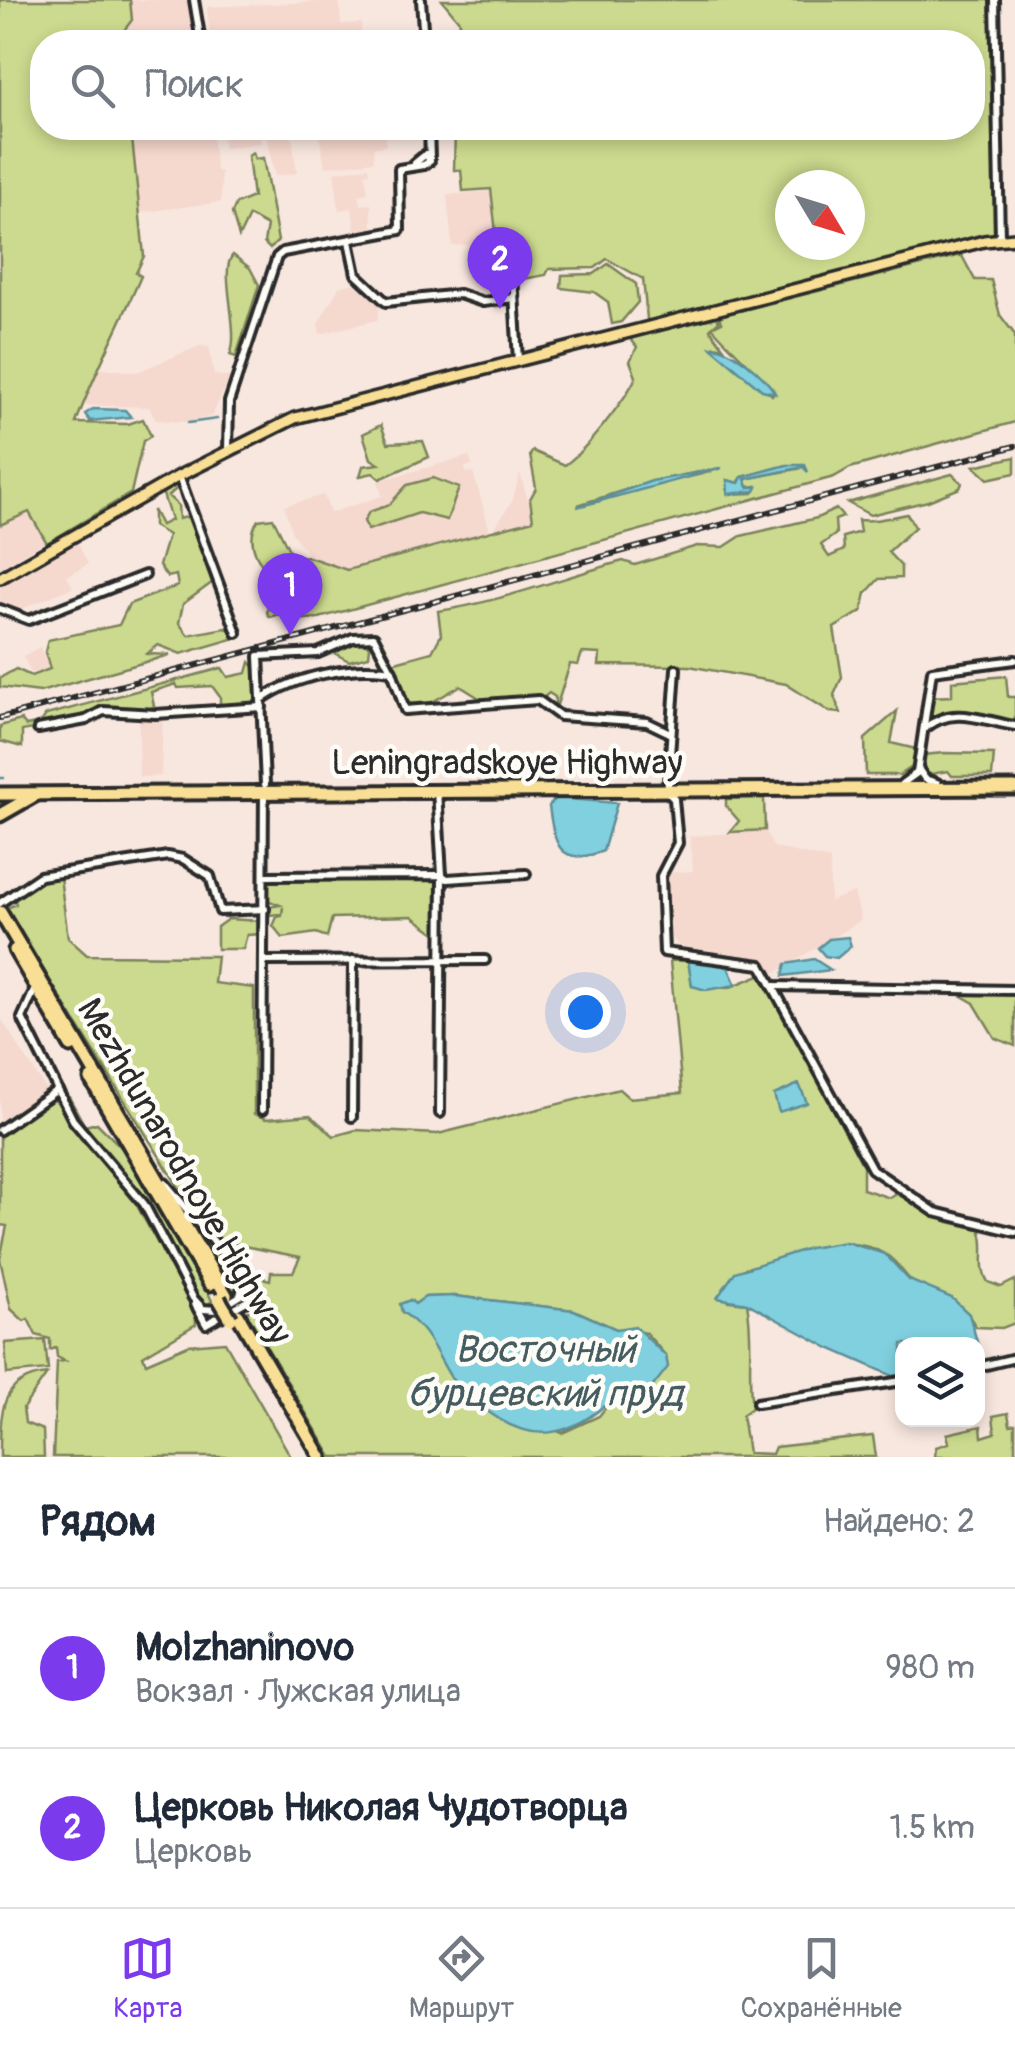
<!DOCTYPE html>
<html lang="ru">
<head>
<meta charset="utf-8">
<style>
  :root { --surface:#fff; --page:#f2f2f3; --text:#1f2937; --muted:#747a83; --line:#e0e1e3; --accent:#7c3aed }
  body { margin:0; font-family:Pangolin,sans-serif; background:var(--page); color:var(--text) }
  .controls { position:absolute; right:30px; bottom:30px; display:grid; overflow:hidden; border-radius:20px; box-shadow:0 5px 15px #0003 }
  .controls button { width:90px; height:90px; display:grid; place-items:center; padding:0; border:0; border-bottom:2px solid var(--line); background:var(--surface); color:var(--text); font:50px sans-serif }
  .compass { position:absolute; left:775px; top:170px; width:90px; height:90px; border-radius:50%; background:var(--surface); box-shadow:0 5px 15px #0003; rotate:128deg }
  .you { position:absolute; left:585px; top:1012px; width:35px; height:35px; margin:-25px; border:8px solid #fff; border-radius:50%; background:#1a73e8; box-shadow:0 0 0 15px #1a73e833 }
  .badge { display:grid; place-items:center; width:65px; height:65px; border-radius:50%; background:var(--accent); color:#fff; font-size:32px; font-weight:700 }
  .pin { position:absolute; translate:-50% -82px; filter:drop-shadow(0 2px 5px #0008) }
  .pin::after { content:''; position:absolute; top:52px; width:35px; height:30px; background:inherit; clip-path:polygon(0 0,100% 0,50% 100%) }
  .list { margin:0; padding:0; list-style:none }
  h2 { display:flex; justify-content:space-between; align-items:center; height:130px; margin:0; padding:0 40px; font-size:42px }
  h2 small { font-size:32px; font-weight:400; color:var(--muted) }
  .list li { display:grid; grid-template-columns:65px 1fr auto; gap:30px; align-items:center; box-sizing:border-box; height:160px; padding:0 40px; border-top:2px solid var(--line) }
  .list b { display:block; font-size:38px; white-space:nowrap }
  .list p { margin:0; font-size:32px; white-space:nowrap; color:var(--muted) }
  .list em { font-size:32px; font-style:normal; color:var(--muted) }
  .icon { flex:none; width:55px; height:55px; fill:none; stroke:currentColor; stroke-width:2; stroke-linecap:round; stroke-linejoin:round }
  .map { position:relative; flex:none; width:1015px; height:1457px; overflow:hidden }
  .search { position:absolute; background:var(--surface); box-shadow:0 5px 15px #0003; left:30px; right:30px; top:30px; height:110px; display:flex; align-items:center; gap:25px; box-sizing:border-box; padding:0 35px; border-radius:40px; color:var(--muted); font-size:38px }
  .sheet { height:450px; background:var(--surface) }
  nav { display:flex; justify-content:space-around; align-items:center; box-sizing:border-box; height:140px; border-top:2px solid var(--line); background:var(--surface); font-size:28px; color:var(--muted) }
  nav a { display:grid; justify-items:center; gap:5px }
  nav .on { color:var(--accent) }
  .map>svg:first-child { display:block }
  .built { fill:#f5d8ce }
  .green { fill:#cbda8e; stroke:#7b825c; stroke-width:2.5; fill-rule:evenodd }
  .water { fill:#81d0df; stroke:#5f8e97; stroke-width:2.5 }
  .lines { fill:none; stroke-linecap:round; stroke-linejoin:round }
  .stream { stroke:#5f8e97; stroke-width:2.5 }
  .minor-casing { stroke:#2b2b2b; stroke-width:14 }
  .major-casing { stroke:#2b2b2b; stroke-width:16 }
  .highway-casing { stroke:#2b2b2b; stroke-width:19 }
  .minor { stroke:#fdfcf7; stroke-width:6 }
  .major { stroke:#f9df96; stroke-width:9 }
  .highway { stroke:#f9df96; stroke-width:11 }
  .rail-casing { stroke:#2b2b2b; stroke-width:6 }
  .rail { stroke:#fdfcf7; stroke-width:2.5; stroke-dasharray:8; stroke-linecap:butt }
  .highway-bridge-casing { stroke:#2b2b2b; stroke-width:19; stroke-linecap:butt }
  .highway-bridge { stroke:#f9df96; stroke-width:11 }
  .labels { text-anchor:middle; stroke-width:9; stroke-linejoin:round; paint-order:stroke }
  .street-label { font-size:35px; fill:#2b2b2b; stroke:#fdfcf7 }
  .water-label { font-size:38px; font-style:italic; fill:#455d61; stroke:#fdfcf7 }
</style>
</head>
<body>
<div class="map">
<svg width="1015" height="1457" viewBox="0 0 1015 1457">
  <rect width="100%" height="100%" fill="#f8e7df"/>
  <filter id="ink" filterUnits="userSpaceOnUse"><feTurbulence type="fractalNoise" baseFrequency=".01" numOctaves="2"/><feDisplacementMap in="SourceGraphic" scale="20" xChannelSelector="R" yChannelSelector="G"/><feConvolveMatrix kernelMatrix="1 2 1 2 8 2 1 2 1" color-interpolation-filters="sRGB"/></filter>
  <g filter="url(#ink)">
    <g class="built">
      <polygon points="123,0 191,0 197,42 125,42"/>
      <polygon points="339,1 341,24 361,23 362,40 397,38 398,42 211,42 207,7"/>
      <polygon points="131,128 211,128 216,171 221,172 221,202 137,213"/>
      <polygon points="221,128 307,128 291,130 297,173 275,176 265,131 259,132 261,143 224,148"/>
      <polygon points="318,128 384,128 386,146 373,148 374,161 325,167"/>
      <polygon points="369,167 370,173 365,174 368,193 359,195 361,205 371,204 372,228 355,230 352,208 339,210 334,172"/>
      <polygon points="490,191 495,242 452,246 447,195"/>
      <polygon points="355,283 381,303 377,320 320,334 318,324 339,287"/>
      <polygon points="200,346 209,347 214,375 230,377 212,416 187,422 156,420 149,407 84,405 98,368 137,372"/>
      <polygon points="469,456 472,465 465,467 466,473 473,472 490,531 347,569 309,556 292,533 284,506 324,495 330,513 382,496 378,481"/>
      <polygon points="520,473 533,519 493,530 513,500"/>
      <polygon points="29,512 46,541 0,568 0,525"/>
      <polygon points="78,543 88,564 67,576 73,587 15,612 0,604 0,586"/>
      <polygon points="40,647 50,669 31,673 23,656"/>
      <polygon points="163,716 161,776 139,777 139,718"/>
      <polygon points="766,831 773,847 830,860 830,901 854,892 861,920 770,976 762,958 679,946 671,936 667,873 693,871 690,836"/>
      <polygon points="0,1017 47,1091 0,1121"/>
    </g>
    <g class="green">
      <path d="M 0,0 L 130,0 L 132,20 L 125,29 L 129,42 L 42,42 L 42,128 L 131,128 L 144,256 L 136,273 L 141,276 C 118,330 96,368 76,423 L 128,424 L 143,419 L 151,436 L 143,441 L 131,493 L 47,543 L 29,512 L 0,525 Z"/>
      <path d="M 442,0 L 992,0 L 997,232 L 654,324 L 647,319 L 643,279 L 607,259 L 595,268 L 549,269 L 546,275 L 518,280 L 514,241 L 497,242 L 491,189 L 463,191 L 461,170 L 454,170 L 455,128 L 972,128 L 972,42 L 455,42 L 460,22 ZM 790,185 L 850,185 L 850,245 L 790,245 Z"/>
      <polygon points="253,153 255,159 263,158 278,241 270,249 264,243 267,226 249,216 239,237 232,213 236,204 253,197 248,156"/>
      <path d="M 233,255 L 250,268 L 259,285 L 236,357 L 230,355 C 241,332 218,269 233,255 Z"/>
      <path d="M 957,256 L 962,256 L 975,280 L 991,280 L 1000,315 L 1015,335 L 1015,422 L 850,468 L 834,477 L 319,618 L 292,620 L 286,612 L 270,617 L 267,613 L 272,577 C 257,561 245,540 258,520 L 273,518 L 293,558 L 306,556 L 347,570 L 533,520 L 530,499 L 536,488 L 530,455 L 533,451 L 565,465 C 585,451 626,399 636,377 L 630,361 L 637,347 L 630,338 L 717,317 L 719,321 L 710,329 L 724,348 L 714,346 L 772,395 L 774,390 C 754,369 732,350 712,327 L 722,322 L 719,316 ZM 787,465 L 797,469 L 745,479 L 748,487 L 756,486 L 753,493 L 728,494 L 727,480 L 738,483 L 742,477 ZM 720,468 C 692,480 661,479 633,489 C 614,495 598,504 578,505 L 653,481 Z"/>
      <polygon points="608,264 636,284 638,302 621,322 612,324 608,302 594,292 561,288 562,275 594,274"/>
      <polygon points="381,425 388,443 423,441 429,457 380,479 373,473 360,476 363,466 379,464 371,459 363,434"/>
      <polygon points="1015,457 1015,473 988,479 974,466"/>
      <polygon points="952,474 962,483 960,488 928,501 870,515 848,503"/>
      <polygon points="433,478 459,488 447,520 419,513 368,530 364,521 369,512 389,505 407,485"/>
      <polygon points="178,482 181,485 168,496 178,505 179,519 190,516 213,582 183,604 179,623 188,635 225,628 234,631 236,638 181,654 158,645 147,654 170,655 40,692 0,687 0,678 16,669 31,676 50,669 45,652 48,640 119,625 129,604 178,586 176,575 167,577 159,566 168,535 153,526 153,510 161,525 171,520 162,491"/>
      <path d="M 836,509 L 843,517 L 835,520 L 836,534 L 821,545 L 829,557 L 844,550 L 843,537 L 860,532 L 858,520 C 876,522 890,517 907,514 L 915,527 L 888,552 L 901,566 L 901,578 L 879,579 L 866,593 L 862,611 L 834,628 L 842,677 L 834,695 L 841,713 L 830,712 L 786,684 L 689,666 L 599,665 L 600,654 L 582,653 L 578,665 L 570,664 L 555,711 L 555,697 L 549,693 L 543,698 L 484,701 L 460,686 L 427,705 L 402,703 L 392,663 L 432,652 L 441,635 L 438,611 C 497,603 564,577 623,561 L 635,565 L 697,546 L 724,547 L 741,536 L 817,518 Z"/>
      <polygon points="359,641 370,646 369,656 349,661 334,653"/>
      <polygon points="250,662 256,669 259,702 220,706 220,697 212,686 178,688 176,684 151,692 154,706 149,709 100,709 83,719 22,731 22,747 0,741 0,726 21,720 26,726 40,723 46,715 222,668 228,677 247,673"/>
      <polygon points="1006,676 1008,697 1015,697 1015,724 967,711 927,719 930,697 952,696 952,681"/>
      <polygon points="897,711 891,743 916,749 915,765 900,775 866,775 865,739"/>
      <polygon points="944,753 994,754 992,776 952,776 948,771 925,775 923,755"/>
      <polygon points="764,798 765,830 730,832 739,821 726,806 726,799"/>
      <path d="M 60,877 L 68,938 L 87,955 L 217,956 L 214,983 L 254,988 L 254,1114 L 266,1119 L 310,1115 L 334,1136 L 356,1130 L 438,1134 L 619,1089 L 629,1098 L 682,1093 L 670,961 L 688,960 L 692,986 L 728,988 L 762,974 L 863,1166 L 863,1189 L 890,1198 L 897,1194 L 949,1222 L 980,1229 C 988,1247 977,1265 988,1282 L 1001,1287 L 1015,1280 L 1015,1323 L 1002,1328 L 976,1327 C 963,1303 944,1298 921,1288 C 906,1281 901,1265 888,1256 C 841,1226 792,1260 745,1268 L 729,1301 L 747,1303 C 754,1341 747,1372 752,1408 L 742,1415 L 748,1453 L 772,1454 L 775,1447 L 873,1436 L 876,1457 L 332,1457 L 246,1312 L 256,1309 L 263,1293 L 254,1276 L 270,1280 L 271,1272 L 293,1272 L 300,1257 L 223,1242 L 178,1186 L 5,909 L 16,904 L 14,898 L 39,879 ZM 455,1296 L 574,1310 L 616,1329 L 646,1333 L 666,1356 L 667,1362 L 641,1396 L 615,1396 L 599,1416 L 562,1433 L 453,1381 L 423,1326 L 402,1312 L 410,1300 L 415,1304 L 425,1297 Z"/>
      <polygon points="268,877 439,877 438,935 412,916 332,918 327,937 316,933 283,938 273,926 277,917 282,916 283,907 282,914 268,915 268,907 280,905 267,900"/>
      <polygon points="228,919 261,921 262,934 247,935 243,949 217,949 217,927"/>
      <polygon points="955,992 1015,993 1015,1046 995,1038 974,1003"/>
      <polygon points="69,1097 85,1126 97,1123 124,1150 206,1288 212,1301 209,1304 215,1307 202,1304 149,1205 88,1135"/>
      <polygon points="52,1100 59,1102 80,1138 130,1193 195,1312 196,1324 143,1356 146,1363 188,1345 225,1342 291,1457 53,1457 57,1362 65,1361 57,1357 56,1348 50,1350 50,1339 36,1335 28,1319 24,1321 11,1309 0,1259 7,1226 0,1225 0,1136"/>
      <polygon points="182,1210 242,1280 244,1288 234,1297 235,1289 230,1291"/>
      <polygon points="45,1340 48,1370 7,1374 5,1343"/>
      <path d="M 47,1374 L 23,1408 L 25,1423 L 43,1430 L 44,1457 L 0,1457 C 0,1411 0,1379 47,1374 Z"/>
      <polygon points="1008,1413 1010,1425 1015,1424 1015,1457 935,1457 936,1447 949,1443 947,1434 981,1426 982,1437 995,1433 993,1416"/>
    </g>
    <g class="water">
      <path d="M 711,347 C 732,347 764,375 775,393 L 762,390 Z"/>
      <polygon points="93,409 125,410 131,417 90,421 85,414"/>
      <polygon points="787,465 805,465 808,472 803,467 745,479 748,487 757,487 755,491 728,494 727,480 739,483 742,477"/>
      <polygon points="722,468 577,507 652,481"/>
      <path d="M 555,798 L 617,803 L 603,851 C 559,868 554,844 549,806 Z"/>
      <polygon points="848,937 851,946 837,958 825,956 818,948 829,939"/>
      <polygon points="814,959 831,970 783,976 786,964"/>
      <polygon points="697,960 728,967 736,985 706,990 692,986 688,960"/>
      <polygon points="799,1084 807,1103 779,1112 774,1095"/>
      <polygon points="846,1242 885,1254 909,1280 952,1298 969,1314 978,1345 902,1344 902,1375 893,1376 829,1348 747,1303 717,1298 735,1272 809,1248"/>
      <path d="M 454,1296 L 574,1310 L 616,1329 L 635,1326 L 666,1356 L 668,1367 L 646,1395 L 615,1396 C 572,1438 530,1448 480,1405 C 471,1397 458,1389 452,1379 C 435,1353 429,1329 402,1312 L 400,1304 L 410,1300 L 415,1304 L 425,1297 Z"/>
    </g>
    <g class="lines">
      <g class="stream">
        <polyline points="188,423 217,419"/>
        <polyline points="0,778 4,778"/>
      </g>
      <defs>
        <g id="minor">
          <polyline points="194,0 201,42"/>
          <polyline points="421,0 424,42"/>
          <polyline points="995,0 1000,238"/>
          <polyline points="429,128 430,158"/>
          <polyline points="415,163 426,154 430,161 424,165"/>
          <polyline points="349,241 356,274 386,302 459,294 483,302 514,298"/>
          <polyline points="512,258 518,361"/>
          <polyline points="228,451 229,402 277,257 283,252 400,230 399,169 424,165"/>
          <polyline points="179,476 237,633"/>
          <polyline points="0,609 29,620 145,575"/>
          <path d="M 262,699 C 295,676 353,664 392,671 L 405,710 L 538,700 L 560,716 L 647,722 L 670,733"/>
          <polyline points="38,729 86,720 103,711 156,714 262,707"/>
          <path d="M 924,729 C 953,704 983,721 1015,726"/>
          <polyline points="919,770 925,779 937,783"/>
          <polyline points="903,783 917,773 932,671 1015,660"/>
          <polyline points="265,784 259,656 318,653 353,638 374,637 391,670"/>
          <polyline points="668,784 676,669"/>
          <polyline points="437,790 442,875 440,1113"/>
          <polyline points="666,790 674,799 678,843 661,876 664,952 761,965 872,1169 935,1212 1015,1232"/>
          <polyline points="265,876 442,875 447,879 526,874"/>
          <polyline points="0,903 40,876 168,856 183,859 210,876 220,911 265,909"/>
          <polyline points="265,961 485,960"/>
          <polyline points="773,986 1015,990"/>
          <polyline points="34,991 22,1018 73,1120 144,1204 193,1298 203,1309 217,1310 240,1296 244,1278 165,1183"/>
          <polyline points="262,1110 264,791"/>
          <polyline points="352,1117 353,960"/>
          <polyline points="0,1130 57,1090"/>
          <polyline points="195,1304 206,1324 254,1297 255,1288 246,1277"/>
          <polyline points="978,1367 1015,1358"/>
          <polyline points="757,1403 902,1381"/>
        </g>
        <polyline id="major" points="0,578 179,476 295,418 984,241 1015,238"/>
        <g id="highway">
          <polyline points="0,794 1015,788"/>
          <polyline points="0,815 35,795"/>
          <polyline points="0,912 226,1295"/>
          <polyline points="15,950 71,1046"/>
          <polyline points="91,1079 210,1284"/>
          <polyline points="238,1315 321,1457"/>
        </g>
      </defs>
      <use href="#minor" class="minor-casing"/>
      <use href="#major" class="major-casing"/>
      <use href="#highway" class="highway-casing"/>
      <use href="#minor" class="minor"/>
      <use href="#major" class="major"/>
      <use href="#highway" class="highway"/>
      <defs>
        <polyline id="rail" points="0,718 1015,446"/>
      </defs>
      <use href="#rail" class="rail-casing"/>
      <use href="#rail" class="rail"/>
      <defs>
        <polyline id="highway-bridge" points="219,1299 231,1319"/>
      </defs>
      <use href="#highway-bridge" class="highway-bridge-casing"/>
      <use href="#highway-bridge" class="highway-bridge"/>
    </g>
  </g>
  <g class="labels">
    <g class="street-label">
      <text x="507" y="774">Leningradskoye Highway</text>
      <text transform="translate(185 1171) rotate(60)" y="12">Mezhdunarodnoye Highway</text>
    </g>
    <g class="water-label">
      <text x="545" y="1362">Восточный<tspan x="545" dy="44">бурцевский пруд</tspan></text>
    </g>
  </g>
</svg>
<div class="controls">
<button><svg class="icon" aria-label="layers" viewBox="0 0 24 24"><path d="M12 4l9 5-9 5-9-5zM3 14l9 5 9-5"/></svg></button>
</div>
<svg class="compass" viewBox="-18 -18 36 36"><path d="M0-13l5 13h-10z" fill="#e53935"/><path d="M0 13l5-13h-10z" fill="#747a83"/></svg>
<div class="you"></div>
<div class="pin badge" style="left:290px;top:635px">1</div>
<div class="pin badge" style="left:500px;top:309px">2</div>
<div class="search"><svg class="icon" aria-label="search" viewBox="0 0 24 24"><circle cx="10" cy="10" r="6"/><path d="M15 15l6 6"/></svg>Поиск</div>
</div>
<section class="sheet">
<h2>Рядом<small>Найдено: 2</small></h2>
<ul class="list">
<li><span class="badge">1</span><div><b>Molzhaninovo</b><p>Вокзал · Лужская улица</p></div><em>980 m</em></li>
<li><span class="badge">2</span><div><b>Церковь Николая Чудотворца</b><p>Церковь</p></div><em>1.5 km</em></li>
</ul>
</section>
<nav>
<a class="on"><svg class="icon" aria-label="map" viewBox="0 0 24 24"><path d="M3 6l6-2 6 2 6-2v14l-6 2-6-2-6 2zM9 4v14M15 6v14"/></svg>Карта</a>
<a><svg class="icon" aria-label="directions" viewBox="0 0 24 24"><path d="M12 3l9 9-9 9-9-9zM9 14v-3h6M13 9l2 2-2 2"/></svg>Маршрут</a>
<a><svg class="icon" aria-label="saved" viewBox="0 0 24 24"><path d="M7 4h10v16l-5-4-5 4z"/></svg>Сохранённые</a>
</nav>
</body>
</html>
